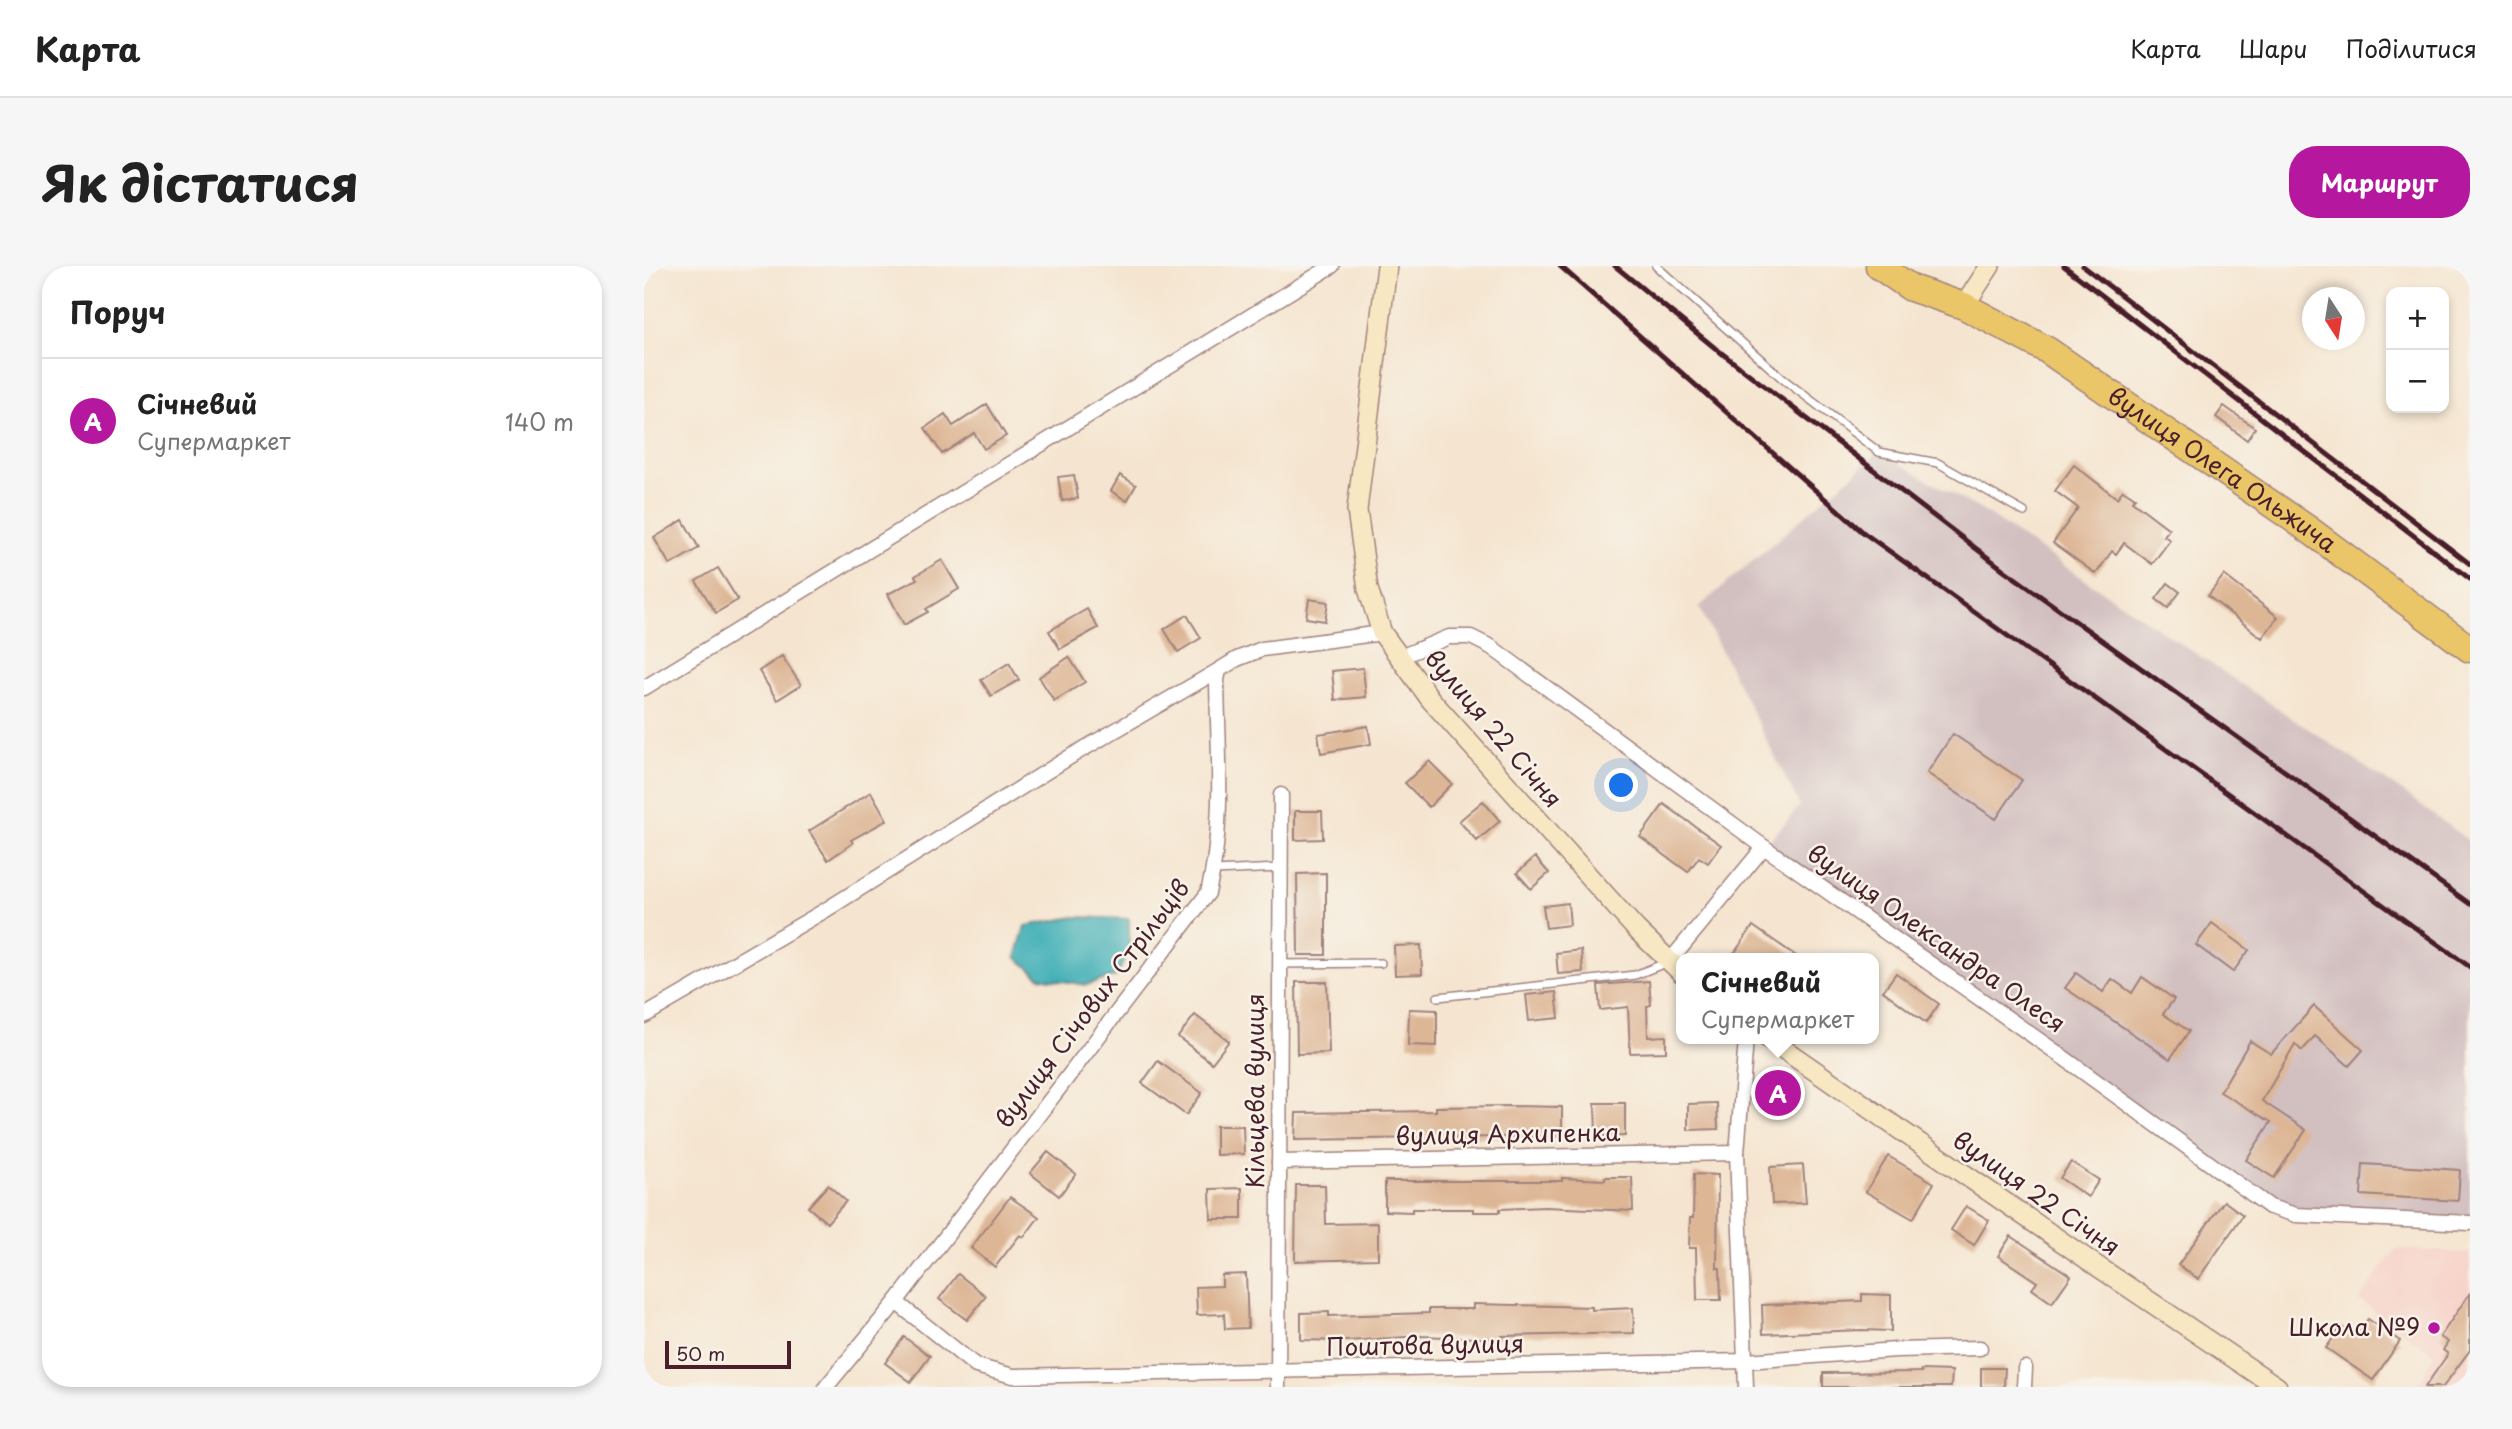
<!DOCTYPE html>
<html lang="uk">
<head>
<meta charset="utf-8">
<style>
  :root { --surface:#fff; --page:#f6f6f6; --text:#222; --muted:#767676; --line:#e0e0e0; --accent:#b5179e }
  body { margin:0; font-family:"Playpen Sans",sans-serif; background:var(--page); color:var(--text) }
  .controls { position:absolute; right:21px; top:21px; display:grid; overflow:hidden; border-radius:14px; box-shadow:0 4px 10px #0003 }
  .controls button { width:63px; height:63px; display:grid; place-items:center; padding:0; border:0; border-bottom:2px solid var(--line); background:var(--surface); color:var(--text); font:35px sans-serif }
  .compass { position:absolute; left:1658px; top:21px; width:63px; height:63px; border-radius:50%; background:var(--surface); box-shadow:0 4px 10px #0003; rotate:168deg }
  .scale { position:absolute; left:21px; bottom:18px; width:126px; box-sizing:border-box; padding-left:7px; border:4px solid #4a1f2b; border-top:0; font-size:19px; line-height:24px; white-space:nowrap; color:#4a1f2b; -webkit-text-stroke:5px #f7f3e8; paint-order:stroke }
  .you { position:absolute; left:978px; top:520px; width:24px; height:24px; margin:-18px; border:5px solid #fff; border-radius:50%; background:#1a73e8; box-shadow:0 0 0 10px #1a73e833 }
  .badge { display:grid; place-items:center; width:46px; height:46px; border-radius:50%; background:var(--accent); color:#fff; font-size:23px; font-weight:700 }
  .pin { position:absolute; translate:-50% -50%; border:4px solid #fff; box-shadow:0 2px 7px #0006 }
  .popup { position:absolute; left:1032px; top:687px; width:203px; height:91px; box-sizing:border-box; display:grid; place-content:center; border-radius:14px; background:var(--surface); filter:drop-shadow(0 2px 5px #0005); font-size:23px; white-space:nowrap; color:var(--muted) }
  .popup b { font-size:26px; color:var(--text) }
  .popup::after { content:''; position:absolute; left:50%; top:100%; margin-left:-14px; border:14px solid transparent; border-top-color:var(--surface) }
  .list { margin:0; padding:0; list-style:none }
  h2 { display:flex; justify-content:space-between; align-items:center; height:91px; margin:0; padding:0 28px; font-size:30px }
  h2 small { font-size:23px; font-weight:400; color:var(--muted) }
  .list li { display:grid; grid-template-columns:46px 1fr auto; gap:21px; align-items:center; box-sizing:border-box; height:126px; padding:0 28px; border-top:2px solid var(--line) }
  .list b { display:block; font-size:26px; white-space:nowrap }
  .list p { margin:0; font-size:23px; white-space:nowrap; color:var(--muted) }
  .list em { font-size:23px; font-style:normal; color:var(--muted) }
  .map { position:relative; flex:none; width:1826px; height:1121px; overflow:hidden; border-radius:28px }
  header { display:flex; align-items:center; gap:42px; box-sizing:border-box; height:98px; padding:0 35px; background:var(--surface); border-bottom:2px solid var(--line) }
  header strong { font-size:33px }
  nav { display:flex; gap:38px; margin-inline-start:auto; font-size:24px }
  .intro { display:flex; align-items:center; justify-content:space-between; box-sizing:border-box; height:168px; padding:0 42px }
  h1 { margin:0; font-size:49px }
  .button { padding:18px 32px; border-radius:28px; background:var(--accent); color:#fff; font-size:24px; font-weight:700 }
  main { display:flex; gap:42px; padding:0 42px }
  aside { flex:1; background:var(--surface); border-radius:28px; box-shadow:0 4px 10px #0003 }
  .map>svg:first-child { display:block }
  .built { fill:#f7d1c8 }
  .industrial { fill:#d2bfc0 }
  .water { fill:#3daeb6; stroke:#446670; stroke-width:2 }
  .building { fill:#ddb695 }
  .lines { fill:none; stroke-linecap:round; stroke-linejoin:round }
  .lane-casing { stroke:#a0827e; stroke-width:10 }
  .street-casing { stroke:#a0827e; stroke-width:17 }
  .secondary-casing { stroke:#a0827e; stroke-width:22 }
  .highway-casing { stroke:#a0827e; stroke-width:29 }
  .lane { stroke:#fff; stroke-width:7 }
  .street { stroke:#fff; stroke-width:14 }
  .secondary { stroke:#f7e8c3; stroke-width:19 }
  .highway { stroke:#eac669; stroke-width:26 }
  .rail { stroke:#4a1f2b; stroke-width:5 }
  .poi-dot { fill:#b5179e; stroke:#f7f3e8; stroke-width:2.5 }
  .labels { text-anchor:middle; stroke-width:5; stroke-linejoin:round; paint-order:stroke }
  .street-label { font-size:24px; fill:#4a1f2b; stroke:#f7f3e8 }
  .poi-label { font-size:24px; fill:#4a1f2b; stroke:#f7f3e8; text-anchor:end }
</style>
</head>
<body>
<header>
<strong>Карта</strong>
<nav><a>Карта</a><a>Шари</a><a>Поділитися</a></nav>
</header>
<div class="intro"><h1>Як дістатися</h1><a class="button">Маршрут</a></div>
<main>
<aside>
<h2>Поруч<small></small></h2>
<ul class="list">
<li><span class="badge">A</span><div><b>Січневий</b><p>Супермаркет</p></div><em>140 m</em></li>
</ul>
</aside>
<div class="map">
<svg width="1826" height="1121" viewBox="0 0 1826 1121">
  <rect width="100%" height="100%" fill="#f7f3e8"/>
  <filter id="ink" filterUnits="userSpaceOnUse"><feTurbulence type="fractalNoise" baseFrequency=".0143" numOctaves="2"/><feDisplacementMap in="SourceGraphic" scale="14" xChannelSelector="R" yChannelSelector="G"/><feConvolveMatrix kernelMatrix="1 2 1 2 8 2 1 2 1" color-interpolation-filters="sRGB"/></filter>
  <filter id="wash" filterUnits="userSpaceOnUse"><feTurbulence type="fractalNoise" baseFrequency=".00686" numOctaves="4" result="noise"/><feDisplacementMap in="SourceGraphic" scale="28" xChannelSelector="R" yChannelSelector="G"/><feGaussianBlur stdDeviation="1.57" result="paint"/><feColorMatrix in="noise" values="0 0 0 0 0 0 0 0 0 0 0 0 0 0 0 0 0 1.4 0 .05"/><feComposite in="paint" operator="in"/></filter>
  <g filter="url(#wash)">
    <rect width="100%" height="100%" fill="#f5e5d0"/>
    <polygon class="built" points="1752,983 1826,987 1826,1121 1772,1121 1791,1089 1715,1034"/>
    <polygon class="industrial" points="1235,186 1337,244 1760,527 1826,576 1826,957 1626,941 1120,581 1156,540 1055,341"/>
    <polygon class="water" points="431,651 485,653 485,683 473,710 442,719 396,711 372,691 381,660"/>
    <g id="blocks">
      <g class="building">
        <polygon points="343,138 362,170 340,183 330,167 298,188 281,162 301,148 309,160"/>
        <polygon points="1580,140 1611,162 1603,174 1572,151"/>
        <polygon points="1430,199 1473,232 1479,224 1491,232 1488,235 1525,263 1520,270 1526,274 1508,298 1480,277 1472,288 1468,285 1452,308 1409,277 1434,242 1411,225"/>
        <polygon points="430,209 434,232 418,235 414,211"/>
        <polygon points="476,209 492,219 483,235 467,225"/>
        <polygon points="39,254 55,282 26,299 10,272"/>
        <polygon points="298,294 315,323 282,343 284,346 260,359 244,328 273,313 271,310"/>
        <polygon points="74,302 94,334 72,347 52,315"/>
        <polygon points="1580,309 1634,351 1618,372 1564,330"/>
        <polygon points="1524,317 1536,326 1524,342 1512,333"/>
        <polygon points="665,333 684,336 681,355 662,352"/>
        <polygon points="443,343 454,362 416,383 405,365"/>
        <polygon points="543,349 557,372 534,386 520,363"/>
        <polygon points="138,390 157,419 133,434 115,405"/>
        <polygon points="425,391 441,416 410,435 395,411"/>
        <polygon points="365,397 375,414 347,430 337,414"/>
        <polygon points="719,402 722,431 691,434 688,405"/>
        <polygon points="724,460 727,478 677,487 674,468"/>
        <polygon points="1309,468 1378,514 1352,553 1283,507"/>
        <polygon points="785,495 808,518 785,541 761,517"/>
        <polygon points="227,526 243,554 207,574 209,577 184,594 165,565"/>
        <polygon points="839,535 856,555 833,575 815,555"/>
        <polygon points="1020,538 1077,579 1064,597 1055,591 1044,606 996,571"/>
        <polygon points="651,545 678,545 679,573 651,574"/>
        <polygon points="891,591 905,607 887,623 873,607"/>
        <polygon points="682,607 682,689 654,689 653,608"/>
        <polygon points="924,637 926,659 902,662 899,640"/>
        <polygon points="1568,657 1605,684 1589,706 1552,679"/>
        <polygon points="1109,660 1155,692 1087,692"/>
        <polygon points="777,679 778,708 751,709 750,680"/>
        <polygon points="937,684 939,706 914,708 912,687"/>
        <polygon points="1252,707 1295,738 1282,757 1239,725"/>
        <polygon points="1432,707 1459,726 1468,713 1488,727 1498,711 1530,733 1519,748 1545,765 1526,793 1421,722"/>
        <polygon points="1005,715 1007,739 1003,740 1004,771 1022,770 1022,786 986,787 984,741 956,744 954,719"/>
        <polygon points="652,716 683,716 685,787 653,788"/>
        <polygon points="912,726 915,752 885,755 882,729"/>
        <polygon points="1670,740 1719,784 1705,800 1671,770 1658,785 1651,778 1618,835 1662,864 1630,912 1602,894 1627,856 1576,826 1606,775 1627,788"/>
        <polygon points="765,743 793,744 793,780 764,779"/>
        <polygon points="551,749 585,775 568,797 534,771"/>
        <polygon points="514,795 558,827 542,849 498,817"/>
        <polygon points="951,837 981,837 981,870 952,870"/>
        <polygon points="1073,837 1074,863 1044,864 1044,838"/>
        <polygon points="866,840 918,841 918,870 651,874 652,847 792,845 792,841"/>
        <polygon points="572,860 599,860 600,888 572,889"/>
        <polygon points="404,886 432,908 415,930 386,907"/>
        <polygon points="1244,890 1290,917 1269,953 1222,926"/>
        <polygon points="1427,896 1455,914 1444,931 1416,912"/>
        <polygon points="1719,898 1816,904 1814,935 1717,929"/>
        <polygon points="1159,899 1162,937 1128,938 1126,901"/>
        <polygon points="1050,908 1074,909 1073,1002 1076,1002 1077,1034 1053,1034 1052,982 1045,982 1046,952 1049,952"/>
        <polygon points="961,911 988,911 989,945 901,941 856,943 856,946 829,946 829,943 768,943 768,946 741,945 741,915 918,915 918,912 961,914"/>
        <polygon points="184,919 202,935 183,957 164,941"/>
        <polygon points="652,919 681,919 682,958 734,957 734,993 651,995"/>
        <polygon points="598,922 598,953 567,953 566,923"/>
        <polygon points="366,931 395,951 380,971 376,969 351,1001 327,982"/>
        <polygon points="1580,935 1599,949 1554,1013 1534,999"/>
        <polygon points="1322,940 1345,954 1330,979 1307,964"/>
        <polygon points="1367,970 1427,1010 1408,1037 1388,1023 1393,1016 1354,990"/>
        <polygon points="314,1008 342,1030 323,1054 295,1033"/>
        <polygon points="602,1008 604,1062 581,1063 580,1048 553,1049 552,1021 578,1020 578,1009"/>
        <polygon points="1826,1027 1826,1084 1799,1121 1781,1121 1804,1088 1799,1084 1804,1076 1796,1071"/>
        <polygon points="1218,1028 1247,1029 1247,1065 1218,1064 1119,1068 1118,1039 1218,1035"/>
        <polygon points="829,1038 948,1041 948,1044 989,1042 990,1067 858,1070 859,1073 775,1070 703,1075 657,1074 657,1047 685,1046 685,1050 785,1047 785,1043 829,1043"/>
        <polygon points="1724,1053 1756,1075 1729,1114 1682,1082 1697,1061 1712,1071"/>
        <polygon points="260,1071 286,1090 267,1116 241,1097"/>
        <polygon points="1337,1102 1361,1102 1360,1121 1337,1121"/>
        <polygon points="1277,1104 1308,1105 1307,1121 1179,1121 1179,1107 1277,1106"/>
      </g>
    </g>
  </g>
  <g filter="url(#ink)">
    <use href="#blocks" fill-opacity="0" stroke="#a0827e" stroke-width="2"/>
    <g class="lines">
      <defs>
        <g id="lane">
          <polyline points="1012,0 1139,113 1235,186 1294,197 1380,246"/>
          <polyline points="569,605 636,602"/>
          <polyline points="636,698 737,697"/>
          <polyline points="794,731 991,709 1024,696"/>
        </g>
        <g id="street">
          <polyline points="756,391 805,371 827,371 847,381 1120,581 1409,784 1626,941 1652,949 1826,957"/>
          <polyline points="0,422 688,0"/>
          <polyline points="1026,695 1120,581"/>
          <polyline points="0,750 180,645 429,489 575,404"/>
          <polyline points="1102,773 1093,887 1102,1121"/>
          <polyline points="635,896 1093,887"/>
          <polyline points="252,1036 332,1100 369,1110 1102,1095 1252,1084 1336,1082"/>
          <path d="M 182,1121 L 252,1036 L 564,627 C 581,558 574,485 573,414 L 575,404 L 593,393 L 618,383 L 738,367"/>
          <polyline points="634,1121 637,529"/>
          <polyline points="1380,1121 1381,1102"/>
        </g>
        <g id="secondary">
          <polyline points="743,0 713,244 724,323 738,367 787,434 992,663 1038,707"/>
          <polyline points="1320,40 1346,0"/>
          <polyline points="1125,773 1450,998 1633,1121"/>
        </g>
        <g id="highway">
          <path id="s1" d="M 1235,0 L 1267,22 L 1320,40 L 1403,84 L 1664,263 L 1826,383"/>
        </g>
      </defs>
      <use href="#lane" class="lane-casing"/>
      <use href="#street" class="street-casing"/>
      <use href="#secondary" class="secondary-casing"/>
      <use href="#highway" class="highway-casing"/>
      <use href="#lane" class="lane"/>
      <use href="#street" class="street"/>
      <use href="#secondary" class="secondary"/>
      <use href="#highway" class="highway"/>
      <g class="rail">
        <polyline points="916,0 1220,267 1826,701"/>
        <polyline points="971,0 1071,82 1360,304 1826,638"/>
        <polyline points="1420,0 1826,313"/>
        <polyline points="1439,0 1826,298"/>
        <polyline points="1821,0 1826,5"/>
      </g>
    </g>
  </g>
  <circle class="poi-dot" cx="1790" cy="1062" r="7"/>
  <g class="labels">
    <g class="street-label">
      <text dy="8" stroke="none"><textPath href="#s1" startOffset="401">вулиця Олега Ольжича</textPath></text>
      <text transform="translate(849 463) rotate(50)" y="8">вулиця 22 Січня</text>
      <text transform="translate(1292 673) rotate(35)" y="8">вулиця Олександра Олеся</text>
      <text transform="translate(449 738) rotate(-53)" y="8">вулиця Січових Стрільців</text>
      <text transform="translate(612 825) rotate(-90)" y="8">Кільцева вулиця</text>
      <text transform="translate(864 869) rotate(-1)" y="8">вулиця Архипенка</text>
      <text transform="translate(1392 928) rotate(35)" y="8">вулиця 22 Січня</text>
      <text transform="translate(781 1080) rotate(-1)" y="8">Поштова вулиця</text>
    </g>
    <g class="poi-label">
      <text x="1776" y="1070">Школа №9</text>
    </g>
  </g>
</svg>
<div class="controls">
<button>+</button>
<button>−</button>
</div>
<svg class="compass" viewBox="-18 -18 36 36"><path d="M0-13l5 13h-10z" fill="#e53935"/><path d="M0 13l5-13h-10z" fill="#767676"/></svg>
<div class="scale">50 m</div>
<div class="you"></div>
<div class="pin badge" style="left:1134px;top:827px">A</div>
<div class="popup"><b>Січневий</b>Супермаркет</div>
</div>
</main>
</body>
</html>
